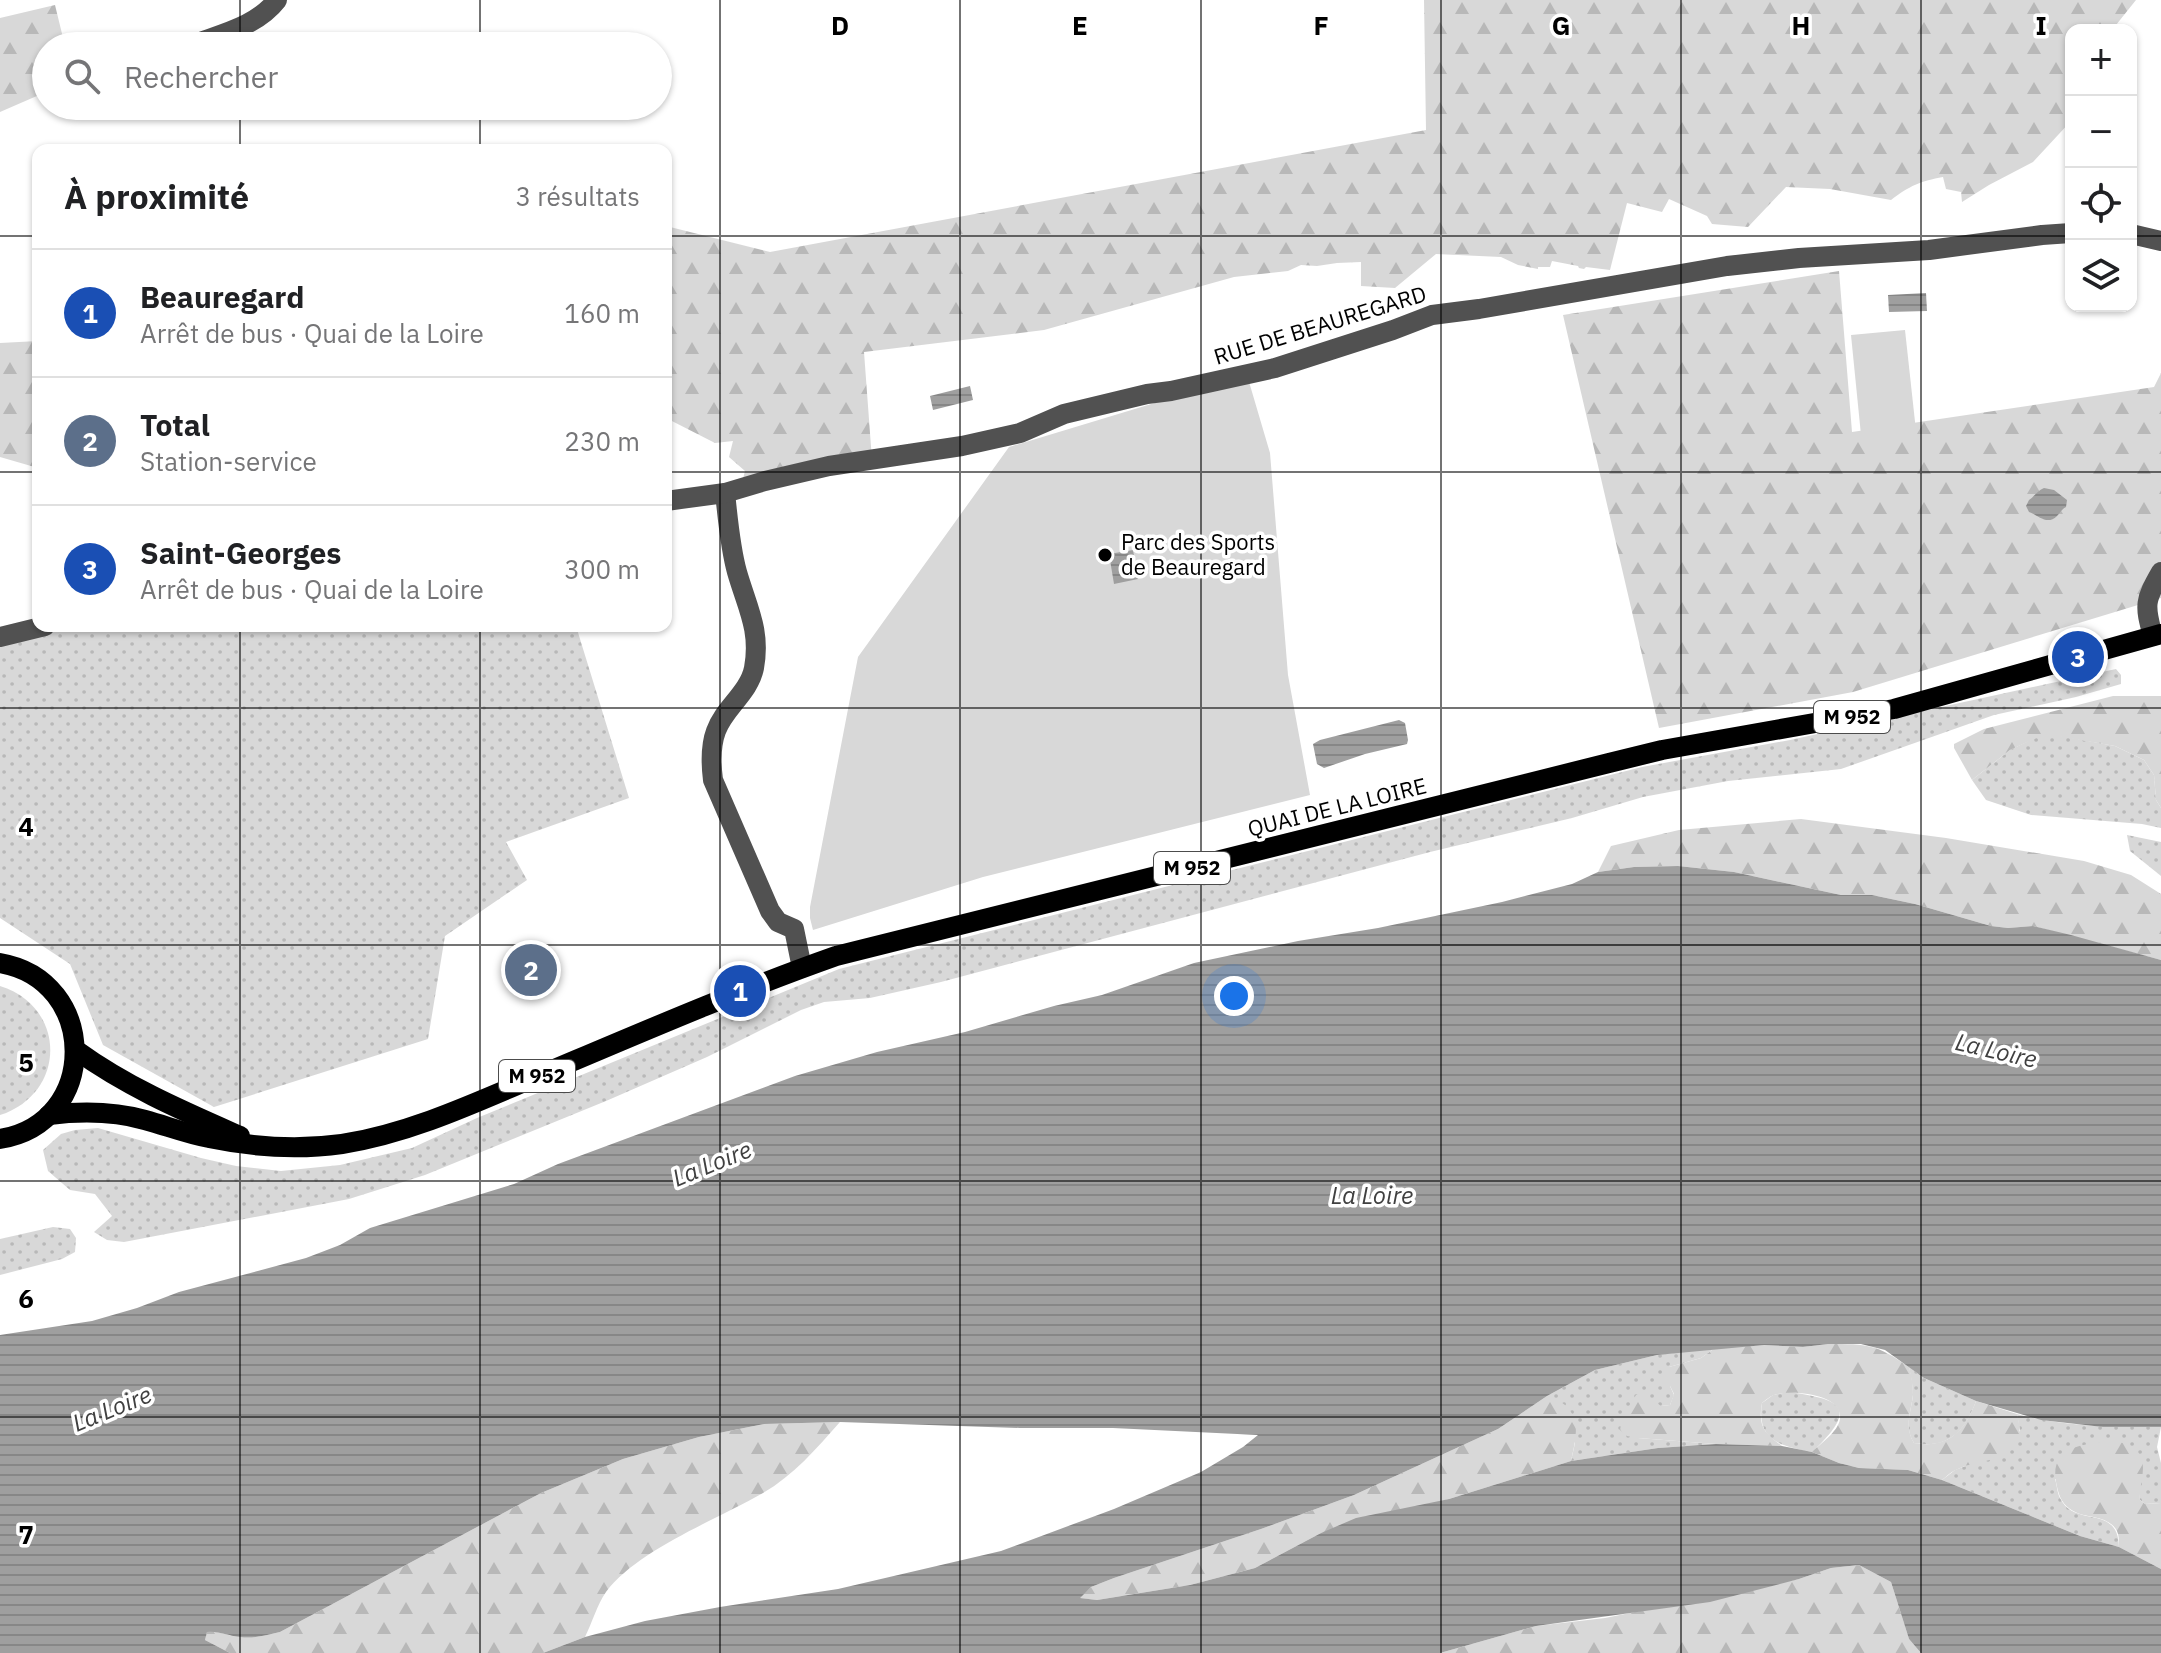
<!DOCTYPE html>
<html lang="fr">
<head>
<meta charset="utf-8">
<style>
  :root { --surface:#fff; --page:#f6f6f6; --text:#202124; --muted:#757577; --line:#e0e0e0; --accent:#000 }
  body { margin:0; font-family:"IBM Plex Sans",sans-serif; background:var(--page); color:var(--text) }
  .controls { position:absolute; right:24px; top:24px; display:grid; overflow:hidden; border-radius:16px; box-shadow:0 2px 6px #0004 }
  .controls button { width:72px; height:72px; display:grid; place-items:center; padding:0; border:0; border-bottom:2px solid var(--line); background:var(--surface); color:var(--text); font:40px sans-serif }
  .you { position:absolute; left:1234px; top:996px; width:28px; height:28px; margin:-20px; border:6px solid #fff; border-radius:50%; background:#1a73e8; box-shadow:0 0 0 12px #1a73e833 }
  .badge { display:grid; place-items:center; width:52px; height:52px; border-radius:50%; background:var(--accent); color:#fff; font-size:26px; font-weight:700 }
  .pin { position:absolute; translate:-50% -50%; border:4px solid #fff; box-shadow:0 2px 8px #0006 }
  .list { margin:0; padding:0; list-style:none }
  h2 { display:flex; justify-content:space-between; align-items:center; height:104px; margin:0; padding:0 32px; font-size:34px }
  h2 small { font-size:26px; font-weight:400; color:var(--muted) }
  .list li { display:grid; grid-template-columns:52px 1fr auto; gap:24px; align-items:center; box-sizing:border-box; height:128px; padding:0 32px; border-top:2px solid var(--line) }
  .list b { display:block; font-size:30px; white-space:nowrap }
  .list p { margin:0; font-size:26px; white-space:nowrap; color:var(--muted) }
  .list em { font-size:26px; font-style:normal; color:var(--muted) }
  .icon { flex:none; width:44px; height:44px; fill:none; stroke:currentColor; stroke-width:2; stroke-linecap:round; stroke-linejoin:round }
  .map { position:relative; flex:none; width:2161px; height:1653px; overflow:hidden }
  .search { position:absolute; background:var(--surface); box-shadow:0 2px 6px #0004; left:32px; top:32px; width:640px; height:88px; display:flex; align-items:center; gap:20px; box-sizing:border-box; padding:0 28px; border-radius:44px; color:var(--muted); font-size:30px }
  .panel { position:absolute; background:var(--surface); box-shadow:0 2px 6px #0004; left:32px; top:144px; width:640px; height:488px; border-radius:16px }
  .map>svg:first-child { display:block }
  .grass { fill:url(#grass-dots) }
  .forest { fill:url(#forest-firs) }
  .pitch { fill:#d8d8d8 }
  .water { fill:url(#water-rules) }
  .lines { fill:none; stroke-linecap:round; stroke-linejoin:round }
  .minor { stroke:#515151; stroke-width:20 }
  .major { stroke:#000; stroke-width:20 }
  .grid { fill:none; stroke:#000; stroke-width:2; stroke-opacity:0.55 }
  .poi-dot { fill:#000; stroke:#fff; stroke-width:3 }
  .labels { text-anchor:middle; stroke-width:7; stroke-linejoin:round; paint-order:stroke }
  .shield { fill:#fff; stroke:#4c4c4c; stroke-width:2 }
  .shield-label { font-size:20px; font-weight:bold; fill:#000 }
  .street-label { font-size:22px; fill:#000; stroke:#fff }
  .poi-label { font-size:22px; fill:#000; stroke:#fff; text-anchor:start }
  .water-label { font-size:24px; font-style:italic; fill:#404040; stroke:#fff }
  .grid-label { font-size:26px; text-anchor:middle; font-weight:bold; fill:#000; stroke:#fff; stroke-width:7; stroke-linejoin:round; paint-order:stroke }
</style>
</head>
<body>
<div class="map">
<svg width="2161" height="1653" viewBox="0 0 2161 1653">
  <defs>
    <pattern id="grass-dots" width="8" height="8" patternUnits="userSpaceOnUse" patternTransform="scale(2)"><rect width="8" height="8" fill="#d8d8d8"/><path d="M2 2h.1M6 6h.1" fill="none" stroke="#b8b8b8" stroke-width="1.8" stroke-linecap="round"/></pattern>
    <pattern id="forest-firs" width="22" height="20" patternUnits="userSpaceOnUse" patternTransform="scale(2)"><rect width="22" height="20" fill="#d8d8d8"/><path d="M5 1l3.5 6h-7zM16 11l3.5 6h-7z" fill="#b8b8b8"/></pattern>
    <pattern id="water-rules" width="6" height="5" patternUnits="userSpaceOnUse" patternTransform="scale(2)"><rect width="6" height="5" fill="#9f9f9f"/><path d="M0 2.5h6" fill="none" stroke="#878787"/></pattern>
  </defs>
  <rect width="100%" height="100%" fill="#fff"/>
  <g class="grass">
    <polygon points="59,626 576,626 629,798 506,842 527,880 445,936 428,1039 214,1107 103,1045 70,964 0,918 0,641"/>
    <polygon points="2116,669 2121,675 2121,684 2076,697 1994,715 1841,769 1728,781 1643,797 1572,818 1430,852 941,982 870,998 824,1002 801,1010 707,1057 606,1101 425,1175 349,1199 124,1242 107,1240 94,1232 112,1216 95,1194 70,1190 48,1171 43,1150 61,1134 75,1130 98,1128 201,1158 236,1166 281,1171 340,1165 412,1148 477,1118 839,969 1642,767 1790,740"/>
    <polygon points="2045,733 2115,746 2144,760 2154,775 2156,800 2161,808 2161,828 2142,824 2031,815 1986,800 1972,780 2010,750"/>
    <polygon points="2127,835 2161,842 2161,876 2130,851"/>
    <path d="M 0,986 C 67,1007 67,1093 0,1115 Z"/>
    <polygon points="53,1227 70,1229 76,1238 75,1252 62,1259 0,1275 0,1239"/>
    <polygon points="1715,1348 1701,1358 1669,1367 1670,1386 1674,1395 1670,1405 1661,1406 1638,1438 1716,1444 1658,1448 1571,1461 1575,1443 1547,1396 1595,1370 1657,1355"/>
    <path d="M 1909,1367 L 1924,1378 L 1976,1401 C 1965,1432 1948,1449 1914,1443 C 1904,1427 1911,1412 1913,1395 C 1913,1386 1911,1377 1909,1367 Z"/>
    <path d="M 1788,1392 C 1844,1399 1858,1409 1812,1452 C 1781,1446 1756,1441 1762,1403 L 1773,1395 Z"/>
    <path d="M 2017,1414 C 2064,1427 2113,1427 2161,1427 L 2157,1447 L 2161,1463 L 2161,1503 L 2145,1504 L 2140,1500 L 2139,1490 L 2055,1479 C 2057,1485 2057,1492 2060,1498 C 2075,1529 2118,1503 2119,1547 L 2080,1536 L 1942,1480 L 1955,1470 L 1968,1465 L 2020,1431 Z"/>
  </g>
  <g class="forest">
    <path d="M 1424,0 L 2136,0 L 2116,25 L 2110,30 L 2071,30 L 2071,121 L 2033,162 L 1989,185 L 1962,202 L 1961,192 L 1946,189 L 1943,177 C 1921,181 1909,186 1891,200 L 1830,189 L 1786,187 L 1748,227 L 1712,224 L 1707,216 L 1669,199 L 1662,212 L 1627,203 L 1610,270 L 1586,267 L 1584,269 L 1579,268 L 1578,266 L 1552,261 L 1550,267 L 1538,267 L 1538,269 L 1518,265 L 1501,257 L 1436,254 L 1395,288 L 1361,286 L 1361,262 L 1337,263 L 1317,266 L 1301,265 L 1288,271 L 1234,277 L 1044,330 L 864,352 L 872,460 L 740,490 L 745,471 L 729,457 L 733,441 L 715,443 L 666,418 L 666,229 L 670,227 L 770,252 L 1426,130 Z"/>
    <polygon points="55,5 65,46 46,46 46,92 0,112 0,18"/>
    <polygon points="1839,271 1852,432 2154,387 2161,373 2161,598 1853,692 1659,728 1563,315"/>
    <polygon points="38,341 38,468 0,457 0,343"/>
    <polygon points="2113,696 2161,696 2161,808 2156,800 2154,775 2144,760 2115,746 2045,734 2010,750 1972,780 1954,748 1954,744 1984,729"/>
    <polygon points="1801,819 1946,838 2084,861 2131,875 2161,894 2161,960 2033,926 2008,928 1991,926 1915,904 1872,895 1841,895 1734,872 1678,866 1634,867 1598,872 1611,846 1679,830"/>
    <path d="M 1828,1344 C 1868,1344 1876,1344 1909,1367 C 1912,1377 1913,1386 1913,1395 C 1911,1412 1904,1427 1914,1443 C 1948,1449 1965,1431 1976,1401 L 2017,1414 C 2019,1422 2021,1431 2018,1439 C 2011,1462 1976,1460 1958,1469 C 1952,1471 1947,1476 1942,1480 L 1908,1470 L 1859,1468 L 1839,1463 L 1812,1452 C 1821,1443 1838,1432 1840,1419 C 1843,1394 1794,1390 1778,1394 C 1771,1395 1767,1399 1762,1403 C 1758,1427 1764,1432 1782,1446 L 1716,1444 L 1638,1438 L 1627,1436 L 1620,1430 L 1622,1419 L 1636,1395 L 1643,1393 L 1661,1406 L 1670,1405 L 1674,1394 L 1670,1386 L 1663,1380 L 1663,1373 L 1669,1367 L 1701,1358 L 1715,1348 L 1764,1345 L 1803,1347 Z"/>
    <path d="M 1547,1396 C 1552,1399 1560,1401 1565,1405 C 1582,1420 1575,1442 1571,1461 L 1449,1499 L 1321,1533 L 1255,1568 L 1190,1585 L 1097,1600 L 1079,1598 L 1091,1587 L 1114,1578 L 1261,1529 L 1354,1495 L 1498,1429 Z"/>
    <path d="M 840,1422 C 816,1449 794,1475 763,1493 C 718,1519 637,1550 606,1592 C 597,1605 592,1623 585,1637 L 543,1653 L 230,1653 L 205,1640 L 207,1631 C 220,1631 228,1636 240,1637 C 254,1639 267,1635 280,1632 L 541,1493 L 623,1459 L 699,1437 L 764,1424 Z"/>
    <path d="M 2106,1441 C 2123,1441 2143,1446 2143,1468 C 2143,1479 2139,1489 2140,1500 L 2145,1504 L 2161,1503 L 2161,1569 L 2119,1547 C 2119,1537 2119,1530 2111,1524 C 2100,1515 2082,1518 2070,1509 C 2061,1503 2058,1493 2056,1482 C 2050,1448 2080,1445 2106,1441 Z"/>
    <polygon points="1859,1565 1891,1582 1909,1639 1921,1653 1440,1653 1536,1626 1605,1618 1799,1579 1831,1568"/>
  </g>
  <g class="pitch">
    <polygon points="1905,330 1917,440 1862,445 1851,335"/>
    <polygon points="1247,375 1270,453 1288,675 1310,795 983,877 813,930 810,918 810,907 858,657 1009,447"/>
  </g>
  <g class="water">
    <polygon points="1926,293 1927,311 1889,312 1888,295"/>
    <polygon points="970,386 973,400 933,410 930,396"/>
    <path d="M 2044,488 L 2054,490 L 2067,500 L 2066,507 C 2062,509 2060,513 2057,516 C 2047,526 2038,515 2029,512 L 2026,506 L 2029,500 C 2035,496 2037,491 2044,488 Z"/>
    <polygon points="1133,550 1138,579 1114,584 1109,554"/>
    <polygon points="1399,720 1405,723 1408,740 1407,744 1365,754 1324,768 1317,764 1313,744 1320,740"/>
    <path d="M 1678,866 L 1734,872 L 1841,895 L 1872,895 L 1915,904 L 1991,926 L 2008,928 L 2033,926 L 2071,935 L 2161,960 L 2161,1427 L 2103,1427 L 2041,1420 L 1976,1401 L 1924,1378 L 1885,1350 L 1861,1344 L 1828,1344 L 1803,1347 L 1764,1345 L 1657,1355 L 1595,1370 L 1547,1396 L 1498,1429 L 1354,1495 L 1261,1529 L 1114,1578 L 1091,1587 L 1080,1598 L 1097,1600 L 1190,1585 L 1255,1568 L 1321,1533 L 1356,1518 L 1449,1499 L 1571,1461 L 1658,1448 L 1716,1444 L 1782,1446 L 1812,1452 L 1839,1463 L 1859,1468 L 1908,1470 L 1942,1480 L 2080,1536 L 2119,1547 L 2161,1569 L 2161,1653 L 1921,1653 L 1909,1639 L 1891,1582 L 1859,1565 L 1831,1568 L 1799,1579 L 1710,1602 L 1536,1626 L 1440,1653 L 543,1653 L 585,1637 L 645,1621 L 720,1607 L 838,1589 L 1001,1551 L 1114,1509 L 1201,1472 L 1243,1447 L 1258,1435 L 1113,1428 L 1020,1428 L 840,1422 L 764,1424 L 699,1437 L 623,1459 L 541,1493 L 280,1632 C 267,1635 254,1639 240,1637 C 227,1636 220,1631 207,1632 L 205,1640 L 230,1653 L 0,1653 L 0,1335 L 92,1321 L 137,1308 L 179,1292 L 306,1258 L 340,1245 L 370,1228 L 514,1184 L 558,1164 L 795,1076 L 877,1052 L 965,1032 L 1054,1006 L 1102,995 L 1194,963 L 1298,941 L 1378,928 L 1502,902 L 1572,884 L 1598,872 L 1634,867 Z"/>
  </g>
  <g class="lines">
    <g class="minor">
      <path d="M 189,46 C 220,34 256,27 277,0"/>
      <polyline points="2131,234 2161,241"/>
      <path d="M 725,493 C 728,519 730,547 737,572 C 747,607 761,630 754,668 C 749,693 724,708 716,731 C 710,747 711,764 713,780 L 770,911 L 778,922 L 794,929 L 802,968"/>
      <polyline points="666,501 725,493 765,481 829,466 962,446 1020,433 1064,414 1147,394 1171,391 1275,368 1393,330 1432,315 1479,309 1727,266 1799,258 1929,250 2042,235 2071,233"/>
      <path d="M 2153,636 C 2144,605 2145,600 2161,572"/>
      <polyline points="0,637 45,626"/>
    </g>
    <g class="major">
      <path d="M 0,963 C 99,980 100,1123 0,1139"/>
      <path d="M 76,1050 C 127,1087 183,1111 240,1136"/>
      <path d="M 49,1115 C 82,1111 113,1111 145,1120 C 167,1126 187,1134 209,1138 C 252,1147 299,1150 342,1144 C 412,1133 479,1101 543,1074 C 640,1033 737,991 836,956 L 1609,763 L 1662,750 L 1894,709 L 2161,634"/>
    </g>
  </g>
  <path class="grid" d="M 240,0 L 240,46M 480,0 L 480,46M 720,0 L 720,1653M 960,0 L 960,1653M 1201,0 L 1201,1653M 1441,0 L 1441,1653M 1681,0 L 1681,1653M 1921,0 L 1921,1653M 240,106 L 240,150M 480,106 L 480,150M 0,236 L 38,236M 666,236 L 2071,236M 2131,236 L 2161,236M 0,472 L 38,472M 666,472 L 2161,472M 240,626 L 240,1653M 480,626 L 480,1653M 0,708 L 2161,708M 0,945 L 2161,945M 0,1181 L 2161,1181M 0,1417 L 2161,1417"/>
  <circle class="poi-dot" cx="1105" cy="555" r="8"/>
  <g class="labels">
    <g class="shield">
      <rect x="1814" y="701" width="76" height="32" rx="6"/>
      <rect x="1154" y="852" width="76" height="32" rx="6"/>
      <rect x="499" y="1060" width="76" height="32" rx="6"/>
    </g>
    <g class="shield-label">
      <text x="1852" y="724">M 952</text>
      <text x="1192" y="875">M 952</text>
      <text x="537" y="1083">M 952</text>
    </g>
    <g class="street-label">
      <text transform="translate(1320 325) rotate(-17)" y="8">RUE DE BEAUREGARD</text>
      <text transform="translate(1337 807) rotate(-14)" y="8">QUAI DE LA LOIRE</text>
    </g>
    <g class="poi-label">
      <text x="1121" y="550">Parc des Sports<tspan x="1121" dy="25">de Beauregard</tspan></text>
    </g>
    <g class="water-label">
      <text transform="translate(1996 1051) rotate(13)" y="8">La Loire</text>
      <text transform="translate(712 1164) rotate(-22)" y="8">La Loire</text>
      <text x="1372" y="1204">La Loire</text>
      <text transform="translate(112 1409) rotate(-22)" y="8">La Loire</text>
    </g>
  </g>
  <g class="grid-label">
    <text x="840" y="35">D</text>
    <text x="1080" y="35">E</text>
    <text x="1321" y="35">F</text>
    <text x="1561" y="35">G</text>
    <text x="1801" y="35">H</text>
    <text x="2041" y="35">I</text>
    <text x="26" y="836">4</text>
    <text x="26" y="1072">5</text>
    <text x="26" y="1308">6</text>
    <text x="26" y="1544">7</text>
  </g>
</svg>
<div class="controls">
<button>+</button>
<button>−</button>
<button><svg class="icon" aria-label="locate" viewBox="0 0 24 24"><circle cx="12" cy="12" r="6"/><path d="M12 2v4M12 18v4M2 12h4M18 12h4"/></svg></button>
<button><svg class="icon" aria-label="layers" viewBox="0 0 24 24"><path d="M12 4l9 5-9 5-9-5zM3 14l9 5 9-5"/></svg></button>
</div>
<div class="you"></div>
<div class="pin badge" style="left:740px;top:991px;background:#1a4fb4">1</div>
<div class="pin badge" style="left:531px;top:970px;background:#5c6f8a">2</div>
<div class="pin badge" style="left:2078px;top:657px;background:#1a4fb4">3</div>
<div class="search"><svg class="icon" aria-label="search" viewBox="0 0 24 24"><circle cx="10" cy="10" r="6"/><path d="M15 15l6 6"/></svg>Rechercher</div>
<section class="panel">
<h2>À proximité<small>3 résultats</small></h2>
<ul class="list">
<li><span class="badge" style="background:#1a4fb4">1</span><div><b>Beauregard</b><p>Arrêt de bus · Quai de la Loire</p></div><em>160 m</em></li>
<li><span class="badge" style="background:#5c6f8a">2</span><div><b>Total</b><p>Station-service</p></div><em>230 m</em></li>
<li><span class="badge" style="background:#1a4fb4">3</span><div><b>Saint-Georges</b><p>Arrêt de bus · Quai de la Loire</p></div><em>300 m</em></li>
</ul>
</section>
</div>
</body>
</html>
